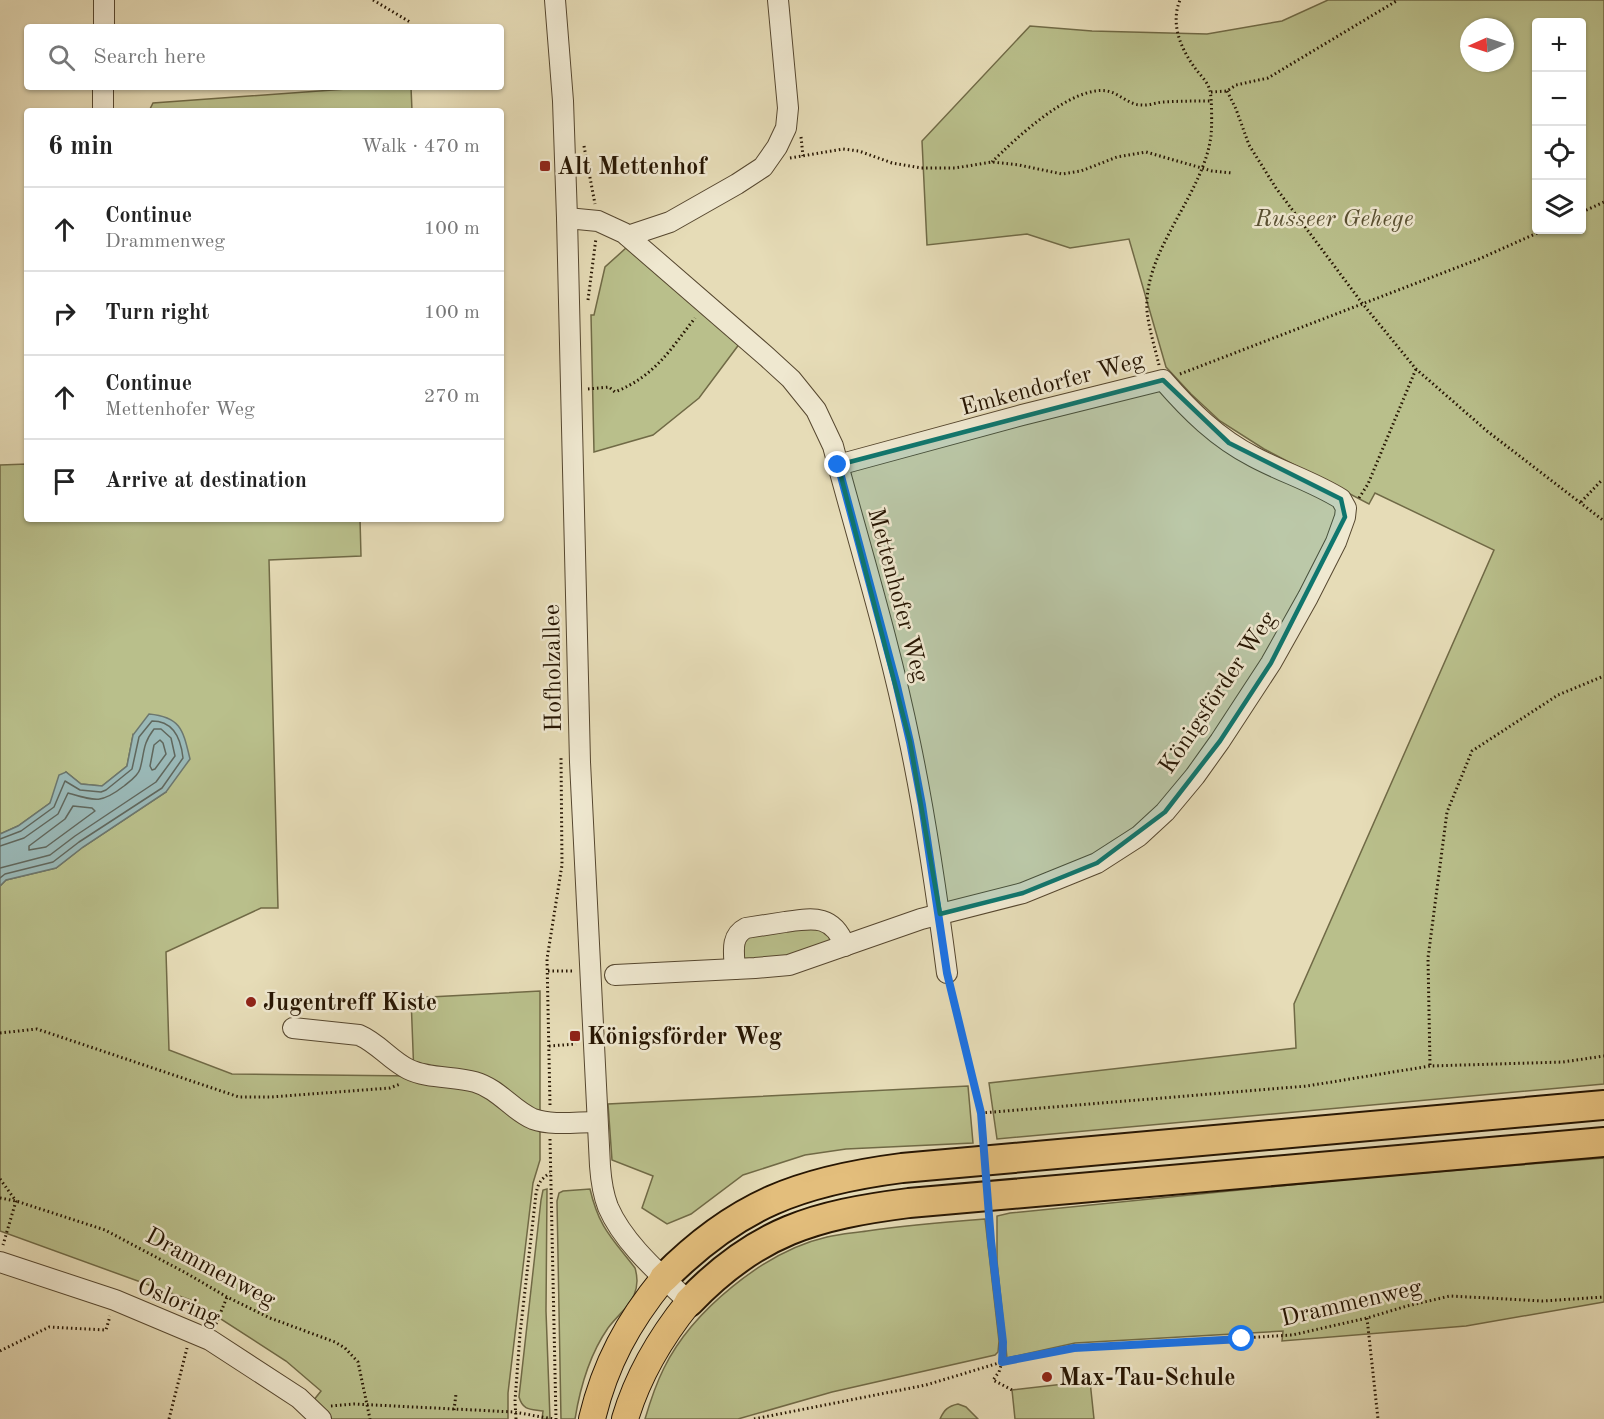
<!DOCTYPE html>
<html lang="en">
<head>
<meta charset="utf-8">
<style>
  :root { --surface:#fff; --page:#f2f2f2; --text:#222; --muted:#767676; --line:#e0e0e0 }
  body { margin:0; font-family:"Old Standard TT",serif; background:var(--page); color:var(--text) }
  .controls { position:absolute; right:18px; top:18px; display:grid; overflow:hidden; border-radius:6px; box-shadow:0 2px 4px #0004 }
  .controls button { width:54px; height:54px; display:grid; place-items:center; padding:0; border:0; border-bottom:2px solid var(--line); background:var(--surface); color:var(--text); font:30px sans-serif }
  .compass { position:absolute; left:1460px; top:18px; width:54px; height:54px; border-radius:50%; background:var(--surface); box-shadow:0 2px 4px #0004; rotate:267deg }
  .stop { position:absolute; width:18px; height:18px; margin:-14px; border:4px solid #1a73e8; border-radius:50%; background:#fff }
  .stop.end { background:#1a73e8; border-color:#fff; box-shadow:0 2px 6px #0008 }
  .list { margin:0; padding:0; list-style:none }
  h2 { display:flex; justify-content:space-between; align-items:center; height:78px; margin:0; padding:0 24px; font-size:26px }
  h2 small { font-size:20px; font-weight:400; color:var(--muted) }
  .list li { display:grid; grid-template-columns:39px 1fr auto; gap:18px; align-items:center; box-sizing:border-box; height:84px; padding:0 24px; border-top:2px solid var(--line) }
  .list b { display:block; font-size:22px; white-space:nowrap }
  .list p { margin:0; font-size:20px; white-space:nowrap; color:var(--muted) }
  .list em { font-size:20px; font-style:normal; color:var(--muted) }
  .icon { flex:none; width:33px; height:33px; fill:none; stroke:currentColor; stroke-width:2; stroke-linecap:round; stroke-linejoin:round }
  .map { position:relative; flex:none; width:1604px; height:1419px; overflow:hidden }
  .search { position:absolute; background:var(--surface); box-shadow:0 2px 4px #0004; left:24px; top:24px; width:480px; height:66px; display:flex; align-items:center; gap:15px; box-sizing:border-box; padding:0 21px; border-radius:6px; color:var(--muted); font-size:22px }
  .panel { position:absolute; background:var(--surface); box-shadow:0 2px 4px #0004; left:24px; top:108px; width:480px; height:414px; border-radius:6px }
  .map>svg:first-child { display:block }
  .green { fill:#b9bf8b; stroke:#706a46; stroke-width:1.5; fill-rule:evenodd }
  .water { fill:#9ab9b8; stroke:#6c776f; stroke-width:1.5 }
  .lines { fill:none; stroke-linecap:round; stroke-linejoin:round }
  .shore { stroke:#60675d; stroke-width:1.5 }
  .minor-casing { stroke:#56472f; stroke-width:22 }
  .major-casing { stroke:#261502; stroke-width:28 }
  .highway-casing { stroke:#261502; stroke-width:32 }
  .path { stroke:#261502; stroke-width:3; stroke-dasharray:1.5 3; stroke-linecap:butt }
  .minor { stroke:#efe8d0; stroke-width:20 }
  .major { stroke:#e3be7c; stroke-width:26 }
  .highway { stroke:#e3be7c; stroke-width:28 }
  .path-bridge { stroke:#261502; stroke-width:3; stroke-dasharray:1.5 3; stroke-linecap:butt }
  .route { stroke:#1a73e8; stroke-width:8 }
  .marked { fill:#0f766e; fill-opacity:0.2; stroke:#0f766e; stroke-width:4.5; stroke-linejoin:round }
  .poi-dot { fill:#8f2418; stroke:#efe8d0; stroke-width:2 }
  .labels { text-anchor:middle; stroke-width:5; stroke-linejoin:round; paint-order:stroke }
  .poi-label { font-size:24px; font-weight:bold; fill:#261502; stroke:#efe8d0; text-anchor:start }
  .park-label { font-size:24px; font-style:italic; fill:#595032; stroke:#efe8d0 }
  .street-label { font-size:24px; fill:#261502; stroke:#efe8d0 }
</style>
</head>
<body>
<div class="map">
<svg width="1604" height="1419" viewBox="0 0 1604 1419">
  <rect width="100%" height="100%" fill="#e6dcb7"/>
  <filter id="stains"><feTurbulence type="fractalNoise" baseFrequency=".00333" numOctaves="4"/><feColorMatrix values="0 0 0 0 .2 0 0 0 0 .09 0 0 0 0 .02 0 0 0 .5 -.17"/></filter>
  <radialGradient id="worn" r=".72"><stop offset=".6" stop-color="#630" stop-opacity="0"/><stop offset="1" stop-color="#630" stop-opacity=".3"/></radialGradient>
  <g class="green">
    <path d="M 1328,0 L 1604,0 L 1604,1084 L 997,1139 L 989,1083 L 1296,1048 L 1294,1004 L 1494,550 L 1375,493 L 1369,504 L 1264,449 L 1220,421 L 1191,394 L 1166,367 L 1129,239 L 1070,248 L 1027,234 L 927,245 L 922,141 L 1030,26 L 1092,31 L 1207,34 L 1282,21 ZM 1536,22 L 1582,22 L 1582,230 L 1536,230 ZM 1469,27 L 1505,27 L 1505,63 L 1469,63 Z"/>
    <polygon points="374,87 411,87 412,111 149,111 153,103"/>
    <polygon points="626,248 740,343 699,398 653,435 594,452 591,315 594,315 605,267"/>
    <polygon points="27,464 27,519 360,519 361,556 269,560 278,908 261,908 166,952 169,1050 232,1074 414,1076 411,998 540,991 540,1160 533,1183 508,1393 508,1419 330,1419 313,1401 321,1391 286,1361 193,1301 0,1231 0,886 6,880 56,868 83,847 166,792 133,735 127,766 102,786 81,784 66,772 50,803 18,826 0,834 0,465"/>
    <polygon points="816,924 831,938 830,942 798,955 741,960 743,937"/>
    <polygon points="968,1086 973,1143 846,1149 805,1155 743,1175 691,1214 667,1224 642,1208 653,1176 612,1160 608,1104"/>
    <polygon points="1604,1158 1604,1302 1466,1326 1282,1341 1283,1331 1075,1343 1007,1358 997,1261 997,1216 1010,1213 1350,1179"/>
    <path d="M 547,1189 L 546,1311 L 550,1419 L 542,1419 L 543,1411 C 531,1409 523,1411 519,1397 L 541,1200 L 543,1190 Z"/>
    <path d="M 590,1189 C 599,1228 612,1238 635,1268 C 638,1278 638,1286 634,1295 C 629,1307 616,1317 608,1328 C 590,1354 580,1388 575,1419 L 561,1419 L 557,1201 L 559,1193 L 563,1191 Z"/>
    <path d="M 985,1219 L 999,1341 L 998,1352 L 995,1355 L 832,1392 L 738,1419 L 645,1419 C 650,1402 656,1384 664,1368 C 692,1311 765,1251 827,1237 C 840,1234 854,1233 867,1231 C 907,1225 946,1222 985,1219 Z"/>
    <polygon points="1090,1381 1094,1419 1015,1419 1012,1390"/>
    <path d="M 958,1404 L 966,1407 L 978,1419 L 940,1419 C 944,1410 948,1406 958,1404 Z"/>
  </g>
  <path class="water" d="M 149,714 C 181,717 183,730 190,759 L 166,792 L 83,847 L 56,868 L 6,880 L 0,886 L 0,834 L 18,826 L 50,803 L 59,775 L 66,772 L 81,784 L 102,786 L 127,766 L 133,735 Z"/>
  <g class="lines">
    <g class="shore">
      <polygon points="160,740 163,743 166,754 155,769 152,770 150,766 154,745"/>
      <polygon points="73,806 92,808 95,811 46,847 29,850 29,846 65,819"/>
      <path d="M 0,839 L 21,831 L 54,807 L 65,781 L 80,790 L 101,792 L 106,790 L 132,769 L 139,737 L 152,721 C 174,721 181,739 183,758 L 162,788 L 79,842 L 53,862 L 5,874 L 0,878"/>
      <path d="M 0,846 L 24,838 L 58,814 L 68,793 C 95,801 101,804 124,786 C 130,781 138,776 140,769 C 145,751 142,745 154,729 L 161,729 L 171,738 L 175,756 L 156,782 L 75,836 L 50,855 L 0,868"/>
    </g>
    <defs>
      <g id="minor">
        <path d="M 555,0 L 563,101 L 567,218 L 580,762 L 600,1166 C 601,1180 603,1194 608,1207 C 624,1244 661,1275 689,1302"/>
        <polyline points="104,27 104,0"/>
        <polyline points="103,111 103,87"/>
        <path d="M 567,218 L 598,221 L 624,233 L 767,357 L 791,379 L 816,410 L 833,446 L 838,465 C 863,557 891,649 910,743 C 926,819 937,896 947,973"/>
        <polyline points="628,236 670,222 737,184 763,167 777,147 786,128 788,108 778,0"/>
        <path d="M 735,969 C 734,953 730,936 746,928 C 759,926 772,924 785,922 C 813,918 833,914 845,946"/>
        <path d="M 615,975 L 755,968 L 789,965 L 921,919 L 1023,893 L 1097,863 L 1139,836 L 1165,812 L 1195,776 L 1220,741 L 1271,663 L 1308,597 L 1336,542 L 1345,517 L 1346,508 L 1341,499 C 1314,482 1282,472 1254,457 C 1217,438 1190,411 1163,380 L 1022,415 L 838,465"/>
        <path d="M 293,1028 L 359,1035 C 378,1043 390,1060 408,1069 C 428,1079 454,1076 475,1082 C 499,1089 512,1110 533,1119 C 553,1126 576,1122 597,1122"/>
        <polyline points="0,1262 115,1300 210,1340 299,1398 321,1419"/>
      </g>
      <g id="major">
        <path d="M 592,1419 C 605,1364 628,1322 664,1278"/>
        <path d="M 625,1419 C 638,1375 660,1338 689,1302"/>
      </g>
      <g id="highway">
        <path d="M 664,1278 C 737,1204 801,1181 902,1168 L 1604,1105"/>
        <path d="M 689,1302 C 757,1231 815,1215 909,1203 L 1604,1142"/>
      </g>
    </defs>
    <use href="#minor" class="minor-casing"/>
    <use href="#major" class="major-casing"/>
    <use href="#highway" class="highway-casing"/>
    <g class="path">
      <polyline points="373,0 410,22"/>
      <polyline points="1227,91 1236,109 1249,145 1276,188 1362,303 1416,369 1487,431 1604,521"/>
      <polyline points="1211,92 1227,91 1236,85 1268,78 1398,0"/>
      <polyline points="801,137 803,156"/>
      <polyline points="584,146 595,204"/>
      <polyline points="790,158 843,149 859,151 892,163 921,168 955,168 992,162 1019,165 1062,174 1081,171 1117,157 1146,152 1212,171 1232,173"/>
      <path d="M 992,162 C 1015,139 1072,85 1107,91 C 1119,93 1129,105 1141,105 C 1149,106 1157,102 1164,102 C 1180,101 1195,101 1211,101"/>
      <polyline points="1582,212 1604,202"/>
      <polyline points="588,300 596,238"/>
      <path d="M 1159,365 C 1155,348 1149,329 1147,311 C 1143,250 1203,196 1211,136 C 1212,128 1212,99 1210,91 C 1208,82 1200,75 1195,68 C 1181,49 1170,24 1180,0"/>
      <polyline points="1180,374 1479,259 1544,230"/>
      <path d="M 588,389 L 609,387 L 615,392 C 655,376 670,350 695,318"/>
      <polyline points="1359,498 1368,484 1416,369"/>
      <polyline points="1581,502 1602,480"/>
      <polyline points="548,971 573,971"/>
      <polyline points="951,989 981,1113 981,1122"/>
      <polyline points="0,1033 37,1029 239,1097 271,1097 390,1088 400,1084"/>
      <polyline points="549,1046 576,1044"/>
      <polyline points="1430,1065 1428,958 1447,812 1472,751 1558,695 1604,676"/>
      <polyline points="550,1105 547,959 562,865 561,756"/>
      <polyline points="981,1113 1307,1086 1430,1066 1563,1062 1604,1056"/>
      <polyline points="550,1139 556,1419"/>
      <polyline points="0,1179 16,1201 3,1245"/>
      <polyline points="0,1198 16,1201 105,1230 186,1273 227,1297 270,1318 335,1342 345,1348 358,1362 370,1419"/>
      <polyline points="991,1241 1003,1342 1002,1362 999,1372 993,1380 1012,1390"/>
      <polyline points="1367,1318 1378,1419"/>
      <polyline points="216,1324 227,1297"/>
      <polyline points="0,1351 49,1327 106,1330 110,1316"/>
      <polyline points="331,1406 354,1404 514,1412 553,1419"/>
      <polyline points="454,1410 456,1394"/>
      <polyline points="169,1419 187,1348"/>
      <path d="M 516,1419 L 515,1401 L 520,1334 L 536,1194 C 538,1183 541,1179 550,1173"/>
      <polyline points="754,1419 926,1385 1002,1362 1074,1348 1292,1335 1367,1318 1407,1306 1450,1296 1543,1301 1604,1297"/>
    </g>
    <use href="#minor" class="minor"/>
    <use href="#major" class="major"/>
    <use href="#highway" class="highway"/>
    <polyline class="path-bridge" points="981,1122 991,1241"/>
  </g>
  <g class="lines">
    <polyline class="route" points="838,465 896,682 910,742 922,805 947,973 981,1113 991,1241 1003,1342 1002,1362 1074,1348 1242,1339"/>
  </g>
  <path class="marked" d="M 1163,380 L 1229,443 L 1341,499 L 1345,517 L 1271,663 L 1220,741 L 1165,812 L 1097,863 L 1023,893 L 940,914 L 910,742 L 838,465 Z"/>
  <g class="poi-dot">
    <rect x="539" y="160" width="12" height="12" rx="3"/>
    <circle cx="251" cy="1002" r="6"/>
    <rect x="569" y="1030" width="12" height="12" rx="3"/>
    <circle cx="1047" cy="1377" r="6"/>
  </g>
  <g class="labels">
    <g class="poi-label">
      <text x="557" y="174">Alt Mettenhof</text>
      <text x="263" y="1010">Jugentreff Kiste</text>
      <text x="587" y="1044">Königsförder Weg</text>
      <text x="1059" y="1385">Max-Tau-Schule</text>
    </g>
    <g class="park-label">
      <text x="1334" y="226">Russeer Gehege</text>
    </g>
    <g class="street-label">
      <text transform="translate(1052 383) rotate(-15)" y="8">Emkendorfer Weg</text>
      <text transform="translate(899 595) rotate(75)" y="8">Mettenhofer Weg</text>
      <text transform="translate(552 668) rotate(-91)" y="8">Hofholzallee</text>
      <text transform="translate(1217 692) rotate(-56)" y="8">Königsförder Weg</text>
      <text transform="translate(211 1267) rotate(28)" y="8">Drammenweg</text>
      <text transform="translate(179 1301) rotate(23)" y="8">Osloring</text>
      <text transform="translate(1351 1302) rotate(-13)" y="8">Drammenweg</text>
    </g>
  </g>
  <rect width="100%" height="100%" filter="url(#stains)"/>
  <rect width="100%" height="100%" fill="url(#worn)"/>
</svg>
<div class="controls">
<button>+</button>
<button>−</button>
<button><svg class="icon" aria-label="locate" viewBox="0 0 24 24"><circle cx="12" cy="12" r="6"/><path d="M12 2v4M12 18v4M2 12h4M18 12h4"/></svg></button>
<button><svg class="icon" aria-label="layers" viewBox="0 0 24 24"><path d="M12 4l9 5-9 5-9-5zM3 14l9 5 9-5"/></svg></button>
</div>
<svg class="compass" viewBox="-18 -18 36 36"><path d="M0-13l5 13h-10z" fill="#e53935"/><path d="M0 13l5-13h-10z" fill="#767676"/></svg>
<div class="stop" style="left:1242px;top:1339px"></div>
<div class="stop end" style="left:838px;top:465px"></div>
<div class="search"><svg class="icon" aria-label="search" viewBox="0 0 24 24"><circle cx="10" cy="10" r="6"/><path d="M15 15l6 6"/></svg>Search here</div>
<section class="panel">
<h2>6 min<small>Walk · 470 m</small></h2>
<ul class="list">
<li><svg class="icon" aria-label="ahead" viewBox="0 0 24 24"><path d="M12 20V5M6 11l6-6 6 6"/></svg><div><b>Continue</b><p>Drammenweg</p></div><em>100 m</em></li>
<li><svg class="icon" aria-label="right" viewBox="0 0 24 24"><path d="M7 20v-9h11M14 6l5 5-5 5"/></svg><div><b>Turn right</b></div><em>100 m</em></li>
<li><svg class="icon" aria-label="ahead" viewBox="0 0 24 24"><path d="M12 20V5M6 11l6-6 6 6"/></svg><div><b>Continue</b><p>Mettenhofer Weg</p></div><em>270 m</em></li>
<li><svg class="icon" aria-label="arrive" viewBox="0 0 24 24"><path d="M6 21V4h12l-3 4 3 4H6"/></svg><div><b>Arrive at destination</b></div></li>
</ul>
</section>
</div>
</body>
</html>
